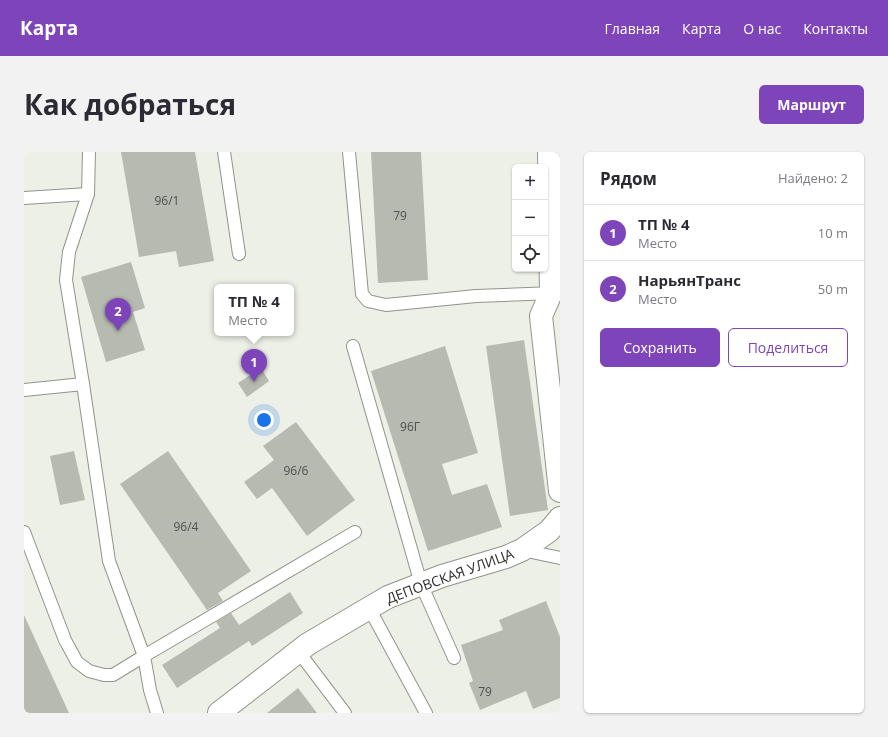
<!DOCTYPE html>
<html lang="ru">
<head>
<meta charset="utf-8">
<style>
  :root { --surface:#fff; --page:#f2f2f3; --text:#2b2b33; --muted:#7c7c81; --line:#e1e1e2; --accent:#7e45bb }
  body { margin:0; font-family:"Open Sans",sans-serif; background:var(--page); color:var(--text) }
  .controls { position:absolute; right:12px; top:12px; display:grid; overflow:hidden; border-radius:6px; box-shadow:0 1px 3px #0004 }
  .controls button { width:36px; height:36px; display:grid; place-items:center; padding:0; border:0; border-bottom:1px solid var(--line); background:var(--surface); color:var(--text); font:20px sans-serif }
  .you { position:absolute; left:240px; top:268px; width:14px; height:14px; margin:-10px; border:3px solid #fff; border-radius:50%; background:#1a73e8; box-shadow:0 0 0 6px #1a73e833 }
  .badge { display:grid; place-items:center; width:26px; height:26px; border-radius:50%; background:var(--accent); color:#fff; font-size:13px; font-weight:700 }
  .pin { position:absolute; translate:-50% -33px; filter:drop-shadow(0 1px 2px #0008) }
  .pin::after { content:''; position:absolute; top:21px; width:14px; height:12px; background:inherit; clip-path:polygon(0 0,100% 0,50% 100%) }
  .popup { position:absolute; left:190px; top:132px; width:80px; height:52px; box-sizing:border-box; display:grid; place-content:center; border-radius:6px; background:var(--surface); filter:drop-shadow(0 1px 3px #0005); font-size:13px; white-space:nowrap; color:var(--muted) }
  .popup b { font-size:15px; color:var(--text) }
  .popup::after { content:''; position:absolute; left:50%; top:100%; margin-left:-8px; border:8px solid transparent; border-top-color:var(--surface) }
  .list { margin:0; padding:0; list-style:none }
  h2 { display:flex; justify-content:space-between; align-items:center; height:52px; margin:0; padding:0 16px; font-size:17px }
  h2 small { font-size:13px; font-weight:400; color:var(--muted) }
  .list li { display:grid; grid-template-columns:26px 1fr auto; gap:12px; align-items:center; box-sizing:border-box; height:56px; padding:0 16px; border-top:1px solid var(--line) }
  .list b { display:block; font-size:15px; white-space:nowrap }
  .list p { margin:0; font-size:13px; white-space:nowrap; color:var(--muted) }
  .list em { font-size:13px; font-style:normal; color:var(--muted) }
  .actions { display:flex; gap:8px; padding:12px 16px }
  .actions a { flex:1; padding:9px 0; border:1px solid var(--accent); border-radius:6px; text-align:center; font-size:14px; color:var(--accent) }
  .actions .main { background:var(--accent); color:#fff }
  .icon { flex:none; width:22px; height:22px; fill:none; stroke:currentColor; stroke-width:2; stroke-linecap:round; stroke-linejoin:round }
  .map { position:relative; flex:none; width:536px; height:561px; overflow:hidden; border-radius:6px }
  header { display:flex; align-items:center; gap:24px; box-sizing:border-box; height:56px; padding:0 20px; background:var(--accent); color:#fff }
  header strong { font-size:19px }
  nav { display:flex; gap:22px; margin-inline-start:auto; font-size:14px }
  .intro { display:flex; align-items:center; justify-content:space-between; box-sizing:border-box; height:96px; padding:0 24px }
  h1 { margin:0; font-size:28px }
  .button { padding:10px 18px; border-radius:6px; background:var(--accent); color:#fff; font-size:14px; font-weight:700 }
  main { display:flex; gap:24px; padding:0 24px }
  aside { flex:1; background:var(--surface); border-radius:6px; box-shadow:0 1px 3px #0004 }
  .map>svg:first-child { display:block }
  .building { fill:#b6bab0 }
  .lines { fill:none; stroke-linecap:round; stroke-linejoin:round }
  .service-casing { stroke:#91948b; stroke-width:14 }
  .minor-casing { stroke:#91948b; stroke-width:24 }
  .service { stroke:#fff; stroke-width:12 }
  .minor { stroke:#fff; stroke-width:22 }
  .labels { text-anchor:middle; stroke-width:3.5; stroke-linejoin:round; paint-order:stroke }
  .number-label { font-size:12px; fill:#4f514c }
  .street-label { font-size:14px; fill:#2d2e2b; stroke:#fff }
</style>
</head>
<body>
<header>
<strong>Карта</strong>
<nav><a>Главная</a><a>Карта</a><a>О нас</a><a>Контакты</a></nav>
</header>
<div class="intro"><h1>Как добраться</h1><a class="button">Маршрут</a></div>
<main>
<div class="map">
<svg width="536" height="561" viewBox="0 0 536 561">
  <rect width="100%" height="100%" fill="#edf0e6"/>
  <g class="building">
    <polygon points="97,0 171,0 190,109 155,115 152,99 115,105"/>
    <polygon points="347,0 397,0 404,128 354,131"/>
    <polygon points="107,110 121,156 109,160 121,198 82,210 57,125"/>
    <polygon points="500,188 524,358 486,364 462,194"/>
    <polygon points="421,194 454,301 418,312 428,343 463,332 478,375 404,399 347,219"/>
    <polygon points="237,216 245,229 223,245 214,231"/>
    <polygon points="272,270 331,348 283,384 248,336 233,347 220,330 250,308 239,294"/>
    <polygon points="50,299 61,348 36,353 26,304"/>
    <polygon points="144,299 227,419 194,441 199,449 183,458 96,332"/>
    <polygon points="266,440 279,461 228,494 225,489 153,536 138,513 196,476 192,470 207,461 215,473"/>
    <polygon points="522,449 536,485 536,546 509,557 502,539 456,558 445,531 449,529 437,493 479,478 475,468"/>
    <polygon points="0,463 45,561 0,561"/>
    <polygon points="274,536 293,561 243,561"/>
  </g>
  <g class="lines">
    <defs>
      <g id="service">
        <polyline points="65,0 64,42 45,100 42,128 59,232 85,409 120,504 331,380"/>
        <polyline points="200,0 215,102"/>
        <polyline points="325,0 338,142 344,149 362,153 452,144 531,141"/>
        <polyline points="0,46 64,42"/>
        <polyline points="329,194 397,432 430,506"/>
        <polyline points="0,238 59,232"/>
        <polyline points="0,380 41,488 53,510 65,519 80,523 89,523 120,504 126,538 133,561"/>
        <polyline points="498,398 536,406"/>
        <polyline points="345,456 402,561"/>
        <polyline points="274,499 321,561"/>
      </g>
      <g id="minor">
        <polyline points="525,0 527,141 517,164 536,339"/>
        <polyline points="195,561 284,492 364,445 418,424 482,405 498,398 525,379 536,366"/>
      </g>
    </defs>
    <use href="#service" class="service-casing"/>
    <use href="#minor" class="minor-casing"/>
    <use href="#service" class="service"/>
    <use href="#minor" class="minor"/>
  </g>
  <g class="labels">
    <g class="number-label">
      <text x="143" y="53">96/1</text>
      <text x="376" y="68">79</text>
      <text x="386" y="279">96Г</text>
      <text x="272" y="323">96/6</text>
      <text x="162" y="379">96/4</text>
      <text x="461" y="544">79</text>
    </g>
    <g class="street-label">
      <text transform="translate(426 424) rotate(-20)" y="5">ДЕПОВСКАЯ УЛИЦА</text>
    </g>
  </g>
</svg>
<div class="controls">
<button>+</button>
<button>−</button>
<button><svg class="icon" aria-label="locate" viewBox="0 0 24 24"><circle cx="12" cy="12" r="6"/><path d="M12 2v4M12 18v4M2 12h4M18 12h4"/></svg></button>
</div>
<div class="you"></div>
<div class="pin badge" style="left:230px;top:230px">1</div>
<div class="popup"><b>ТП № 4</b>Место</div>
<div class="pin badge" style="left:94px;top:179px">2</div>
</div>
<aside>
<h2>Рядом<small>Найдено: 2</small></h2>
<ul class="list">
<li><span class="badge">1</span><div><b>ТП № 4</b><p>Место</p></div><em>10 m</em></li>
<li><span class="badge">2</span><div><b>НарьянТранс</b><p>Место</p></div><em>50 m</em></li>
</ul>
<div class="actions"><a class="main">Сохранить</a><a>Поделиться</a></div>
</aside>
</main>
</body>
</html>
